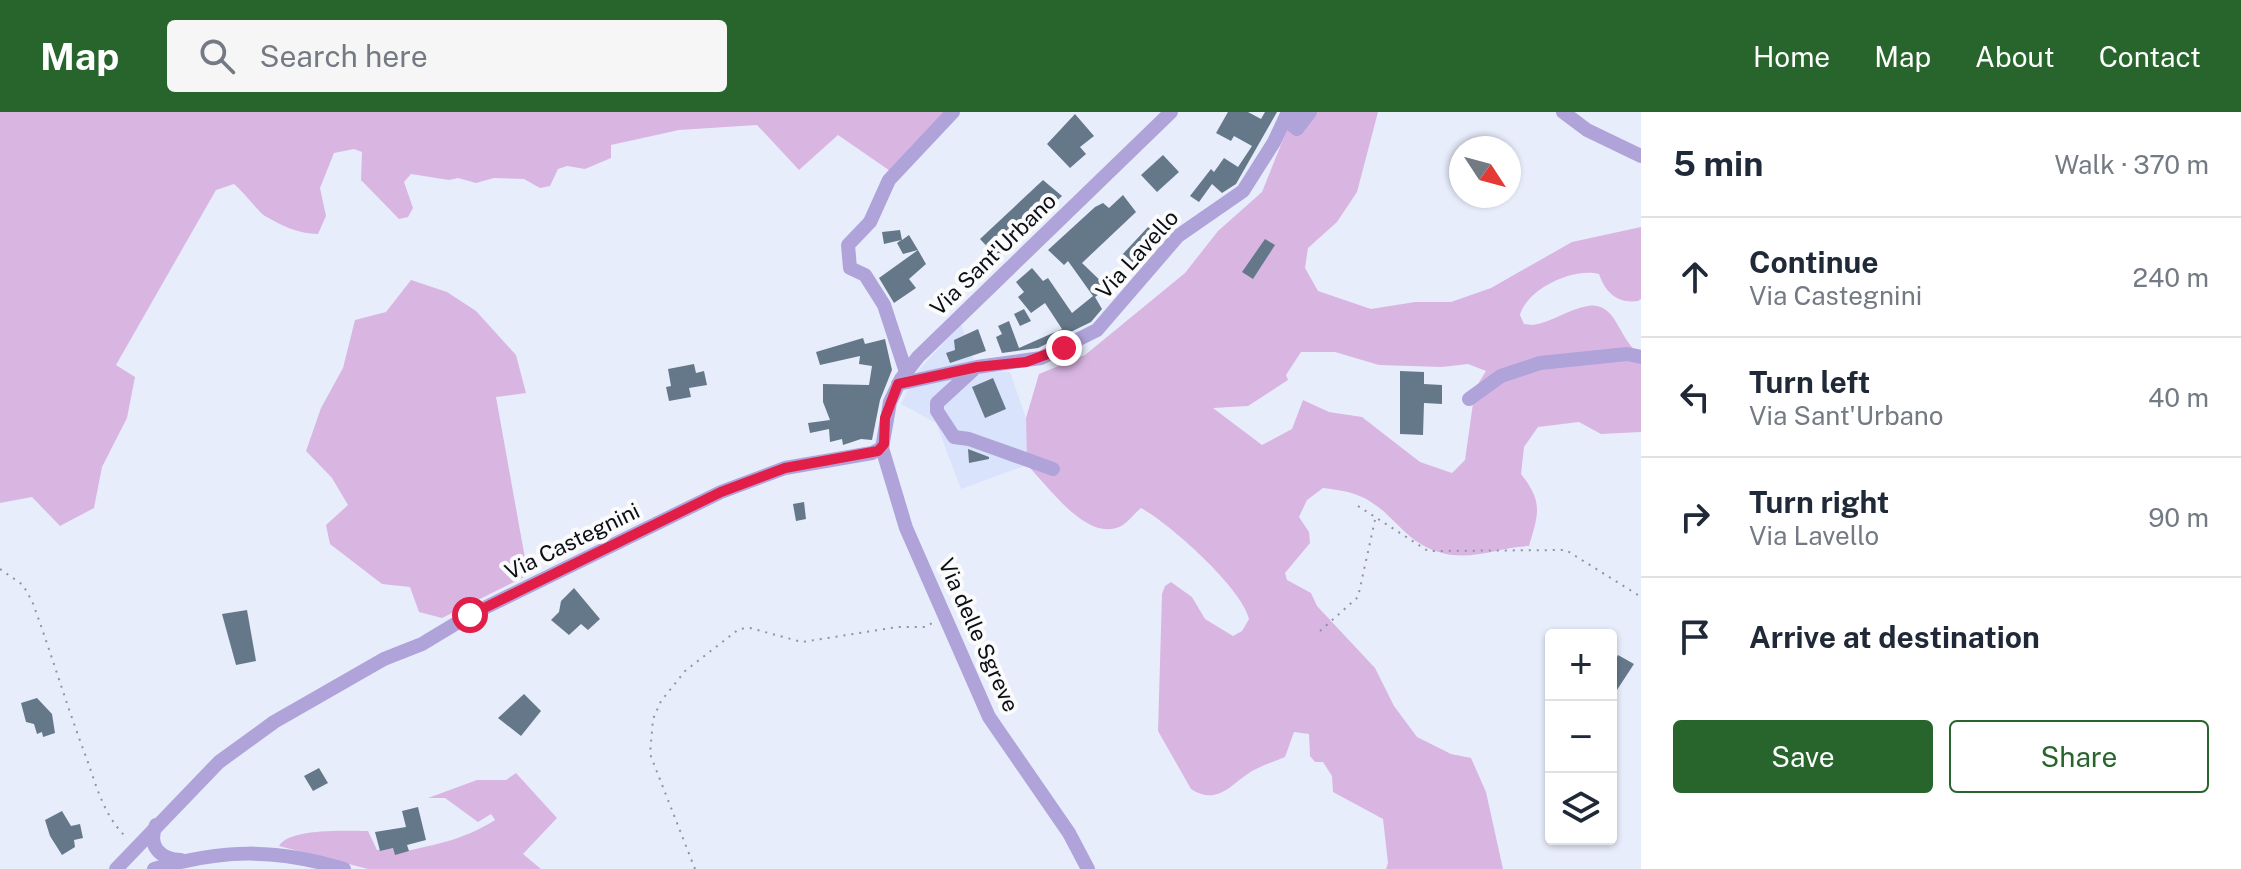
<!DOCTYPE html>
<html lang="en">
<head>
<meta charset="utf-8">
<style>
  :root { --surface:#fff; --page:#f6f6f7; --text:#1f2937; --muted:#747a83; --line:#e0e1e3; --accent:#27652c }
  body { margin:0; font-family:"Public Sans",sans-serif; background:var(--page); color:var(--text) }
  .controls { position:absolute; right:24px; bottom:24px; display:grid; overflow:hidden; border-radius:8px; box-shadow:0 2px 6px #0004 }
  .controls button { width:72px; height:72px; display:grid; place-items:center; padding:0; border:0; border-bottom:2px solid var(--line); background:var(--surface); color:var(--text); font:40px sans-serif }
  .compass { position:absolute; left:1449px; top:24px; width:72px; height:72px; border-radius:50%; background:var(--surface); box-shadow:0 2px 6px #0004; rotate:126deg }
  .stop { position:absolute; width:24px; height:24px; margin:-18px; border:6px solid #e11d48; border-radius:50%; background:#fff }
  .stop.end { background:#e11d48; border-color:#fff; box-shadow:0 2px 8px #0008 }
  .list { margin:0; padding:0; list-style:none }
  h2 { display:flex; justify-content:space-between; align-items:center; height:104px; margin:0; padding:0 32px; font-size:34px }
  h2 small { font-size:26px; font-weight:400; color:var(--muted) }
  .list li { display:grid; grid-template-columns:52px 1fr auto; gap:24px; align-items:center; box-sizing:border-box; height:120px; padding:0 32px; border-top:2px solid var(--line) }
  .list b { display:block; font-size:30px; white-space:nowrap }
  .list p { margin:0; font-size:26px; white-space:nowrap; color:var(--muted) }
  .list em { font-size:26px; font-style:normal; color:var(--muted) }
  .actions { display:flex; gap:16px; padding:24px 32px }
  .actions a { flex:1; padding:18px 0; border:2px solid var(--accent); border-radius:8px; text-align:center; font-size:28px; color:var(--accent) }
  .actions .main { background:var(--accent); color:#fff }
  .icon { flex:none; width:44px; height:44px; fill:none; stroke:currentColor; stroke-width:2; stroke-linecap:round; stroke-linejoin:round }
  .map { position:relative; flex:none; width:1641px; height:757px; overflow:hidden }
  header { display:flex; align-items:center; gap:48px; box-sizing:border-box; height:112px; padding:0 40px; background:var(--accent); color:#fff }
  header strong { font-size:38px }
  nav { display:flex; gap:44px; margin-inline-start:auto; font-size:28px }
  .search { width:560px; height:72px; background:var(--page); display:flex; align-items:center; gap:20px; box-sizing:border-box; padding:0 28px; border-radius:8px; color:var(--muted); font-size:30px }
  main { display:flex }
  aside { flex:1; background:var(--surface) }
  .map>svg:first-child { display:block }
  .built { fill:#d9e3fc }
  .green { fill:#d9b6e2; fill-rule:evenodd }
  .building { fill:#657889 }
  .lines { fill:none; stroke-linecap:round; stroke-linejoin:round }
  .path { stroke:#9093a0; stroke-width:2; stroke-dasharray:2 6; stroke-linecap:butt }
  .minor { stroke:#afa3d9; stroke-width:14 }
  .route { stroke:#e11d48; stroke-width:10 }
  .labels { text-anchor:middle; stroke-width:8; stroke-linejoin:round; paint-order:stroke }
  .street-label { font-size:22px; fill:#0c0e16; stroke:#fbfbfb }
</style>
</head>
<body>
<header>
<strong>Map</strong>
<div class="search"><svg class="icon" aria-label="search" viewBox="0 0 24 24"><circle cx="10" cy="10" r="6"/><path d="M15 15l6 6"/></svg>Search here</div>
<nav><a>Home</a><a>Map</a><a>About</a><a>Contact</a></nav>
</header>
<main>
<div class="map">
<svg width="1641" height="757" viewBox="0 0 1641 757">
  <rect width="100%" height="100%" fill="#e8edfc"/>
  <polygon class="built" points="961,212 978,259 1010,260 1026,306 1027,353 961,377 936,311 901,292 916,261"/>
  <g class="green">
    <path d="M 0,0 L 958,0 L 896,63 L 838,23 L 799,58 L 757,13 L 679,18 L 611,33 L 611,46 L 585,57 L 567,54 L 558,57 L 550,74 L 540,76 L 524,67 L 494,66 L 476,71 L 458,66 L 449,68 L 411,62 L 404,70 L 413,96 L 408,105 L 399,107 L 361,68 L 362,40 L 354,37 L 334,41 L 320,76 L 326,104 L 318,122 C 299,122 280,113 265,104 C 260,102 244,80 234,72 L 216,78 L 116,253 L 135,265 L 127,306 L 102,355 L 94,396 L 60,414 L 32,385 L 0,391 Z"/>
    <path d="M 1294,0 L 1378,0 L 1357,80 L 1337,110 L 1308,136 L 1305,156 L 1318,179 L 1371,197 L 1415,190 L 1451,190 L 1491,176 L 1572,130 L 1641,115 L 1641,187 L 1638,189 C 1617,192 1605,180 1599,162 C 1573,155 1527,177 1520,203 L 1524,212 L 1533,213 C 1552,210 1569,197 1588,194 C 1618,189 1619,232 1641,242 L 1641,320 L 1601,322 L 1579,310 L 1538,315 L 1524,335 L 1521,362 C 1543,390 1539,401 1529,434 C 1499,435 1473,449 1442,441 C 1406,431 1398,407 1371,390 C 1356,380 1340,378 1323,376 L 1307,388 L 1299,405 L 1309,420 L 1310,431 L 1285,461 L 1287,468 L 1311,481 L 1317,494 L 1375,556 L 1394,594 L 1417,625 L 1451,642 L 1471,646 L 1486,680 L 1503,757 L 1386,757 L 1388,751 L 1383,707 L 1333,680 L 1332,664 L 1323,650 L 1315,650 L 1310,644 L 1309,622 L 1294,620 L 1285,645 C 1275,649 1264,653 1254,658 C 1232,670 1219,695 1191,677 L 1158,619 L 1162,482 L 1165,474 L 1171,470 L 1192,485 L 1205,507 L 1233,524 L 1242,519 L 1249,507 C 1242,476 1169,411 1141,396 C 1135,401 1128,410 1123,413 C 1088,434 1047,372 1027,353 L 1026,306 L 1039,262 L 1085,243 L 1185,161 L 1218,119 L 1262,80 ZM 1301,240 L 1335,240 L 1379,253 L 1442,255 L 1468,252 L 1486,259 L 1475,277 L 1465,348 L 1452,361 L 1420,350 L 1362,305 L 1329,300 L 1303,288 L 1292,317 L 1262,333 L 1213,296 L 1248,294 L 1288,268 L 1286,263 Z"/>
    <polygon points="411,168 447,180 476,199 516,243 526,281 496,285 528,463 442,506 419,500 410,475 382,472 330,432 326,413 348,393 332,366 306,339 321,296 343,256 355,208 386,200"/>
    <path d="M 516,661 L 557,706 L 523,742 L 541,757 L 368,757 L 279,734 C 289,716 347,719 368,719 L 377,738 L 393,736 L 395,742 C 434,732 460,730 495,708 L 491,702 L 478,710 L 445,686 L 428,686 L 477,668 L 506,668 Z"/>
  </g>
  <g class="building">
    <polygon points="1228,0 1248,0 1261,7 1265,0 1277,0 1236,72 1222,81 1212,72 1199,90 1190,84 1211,57 1214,60 1224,46 1238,55 1252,34 1234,24 1231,29 1216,21"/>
    <polygon points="1075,2 1094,24 1080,35 1086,42 1070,56 1047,32"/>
    <polygon points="1163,43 1179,60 1157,80 1141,63"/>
    <polygon points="1043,68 1062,84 997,145 980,127"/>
    <polygon points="1123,83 1136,100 1082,151 1108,176 1095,185 1102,197 1091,210 1038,236 1002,241 996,225 1002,222 998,214 1009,209 1019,236 1062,217 1045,191 1031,201 1018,185 1024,180 1016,170 1032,156 1043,169 1048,166 1072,201 1093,184 1068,149 1064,153 1048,138 1095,95 1103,91 1109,96"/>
    <polygon points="1148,115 1162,127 1136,158 1121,144"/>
    <polygon points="900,118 902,128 909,123 918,138 903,142 897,131 901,128 884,132 882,120"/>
    <polygon points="1265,127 1275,133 1253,167 1242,160"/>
    <polygon points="918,138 926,152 909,167 916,176 894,191 879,166"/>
    <polygon points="1024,197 1031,209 1020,214 1014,202"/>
    <polygon points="978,217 986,239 950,251 946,241 955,238 954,228"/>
    <polygon points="863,226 865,232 885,227 892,258 880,288 872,328 861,327 843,333 842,327 830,330 829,317 810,321 808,311 830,308 823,290 823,272 869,273 872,254 859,252 860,244 820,253 816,240"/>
    <polygon points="694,252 696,261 704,259 707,273 689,276 691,285 669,289 666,275 671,274 668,257"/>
    <polygon points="1400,259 1424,260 1424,272 1442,273 1442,292 1424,291 1423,323 1400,322"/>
    <polygon points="993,266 1006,297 985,306 972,275"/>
    <polygon points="968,337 989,345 989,347 969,351"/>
    <polygon points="804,390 806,407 796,409 793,392"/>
    <polygon points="574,476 600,507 588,518 581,512 569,523 551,508 559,500 561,489"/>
    <polygon points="247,498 256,549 236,553 222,502"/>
    <polygon points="1618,543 1634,552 1611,587 1611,544 1616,547"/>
    <polygon points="524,582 541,599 521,624 498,606"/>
    <polygon points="37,586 52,602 55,621 43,625 42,620 37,622 34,612 26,610 21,591"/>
    <polygon points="319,656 328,671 313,679 304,664"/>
    <polygon points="418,695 426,728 407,733 409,739 395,743 393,736 380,739 375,720 406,715 402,699"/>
    <polygon points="62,699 71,714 80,712 83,726 74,728 75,735 62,743 50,724 45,708"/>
  </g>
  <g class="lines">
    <g class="path">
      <polyline points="1358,394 1428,439 1566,438 1641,485"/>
      <path d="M 0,457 L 23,473 L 32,489 C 51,540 66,592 85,642 C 96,672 103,703 126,725"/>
      <polyline points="1320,519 1358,485 1375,408"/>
      <polyline points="695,757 650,642 653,607 661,589 685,559 739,517 750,516 802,530 897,515 926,515 932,511"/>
    </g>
    <g class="minor">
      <polyline points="1296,0 1292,13 1297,17 1310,0"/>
      <polyline points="1563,0 1587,18 1641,44"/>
      <polyline points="973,258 937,291 937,299 954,325 969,327 1053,357"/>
      <polyline points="906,260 884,193 865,163 850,156 848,133 870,110 889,68 953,0"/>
      <polyline points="898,272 977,255 1041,246 1097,218 1178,124 1243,79 1274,30 1288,0"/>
      <polyline points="1469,287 1501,264 1540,251 1627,242 1641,245"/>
      <polyline points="882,336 906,416 989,605 1069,721 1088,757"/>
      <polyline points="882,336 890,290 901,267 918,245 1171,0"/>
      <path d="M 156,713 C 147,734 160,747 181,748"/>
      <polyline points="116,757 219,650 274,610 384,547 422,532 470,503 721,380 785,356 872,341 882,336"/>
      <path d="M 154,757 C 222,737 275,736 344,757"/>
    </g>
  </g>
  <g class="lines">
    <polyline class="route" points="470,503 721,380 785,356 878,339 884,332 885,306 898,272 977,255 1026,250 1064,236"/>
  </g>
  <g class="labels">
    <g class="street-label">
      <text transform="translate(993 142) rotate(-44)" y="8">Via Sant'Urbano</text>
      <text transform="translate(1137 142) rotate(-48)" y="8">Via Lavello</text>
      <text transform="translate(572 429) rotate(-26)" y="8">Via Castegnini</text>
      <text transform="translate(979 523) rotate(66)" y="8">Via delle Sgreve</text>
    </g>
  </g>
</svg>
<div class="controls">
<button>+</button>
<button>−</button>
<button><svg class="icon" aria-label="layers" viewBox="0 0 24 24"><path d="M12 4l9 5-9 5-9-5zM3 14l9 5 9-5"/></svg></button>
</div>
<svg class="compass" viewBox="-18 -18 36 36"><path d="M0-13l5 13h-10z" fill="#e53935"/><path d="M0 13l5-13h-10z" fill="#747a83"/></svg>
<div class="stop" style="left:470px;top:503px"></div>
<div class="stop end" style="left:1064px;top:236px"></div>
</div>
<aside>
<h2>5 min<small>Walk · 370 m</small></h2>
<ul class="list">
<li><svg class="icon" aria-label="ahead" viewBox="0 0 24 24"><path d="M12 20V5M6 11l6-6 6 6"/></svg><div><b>Continue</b><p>Via Castegnini</p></div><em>240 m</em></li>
<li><svg class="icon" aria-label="left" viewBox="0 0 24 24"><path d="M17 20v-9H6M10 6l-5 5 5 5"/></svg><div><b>Turn left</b><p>Via Sant'Urbano</p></div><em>40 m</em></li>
<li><svg class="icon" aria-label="right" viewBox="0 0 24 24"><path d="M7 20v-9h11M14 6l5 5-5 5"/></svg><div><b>Turn right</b><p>Via Lavello</p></div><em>90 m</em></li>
<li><svg class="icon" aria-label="arrive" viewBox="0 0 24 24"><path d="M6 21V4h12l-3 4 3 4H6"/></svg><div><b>Arrive at destination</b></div></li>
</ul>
<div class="actions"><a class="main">Save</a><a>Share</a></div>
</aside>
</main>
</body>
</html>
